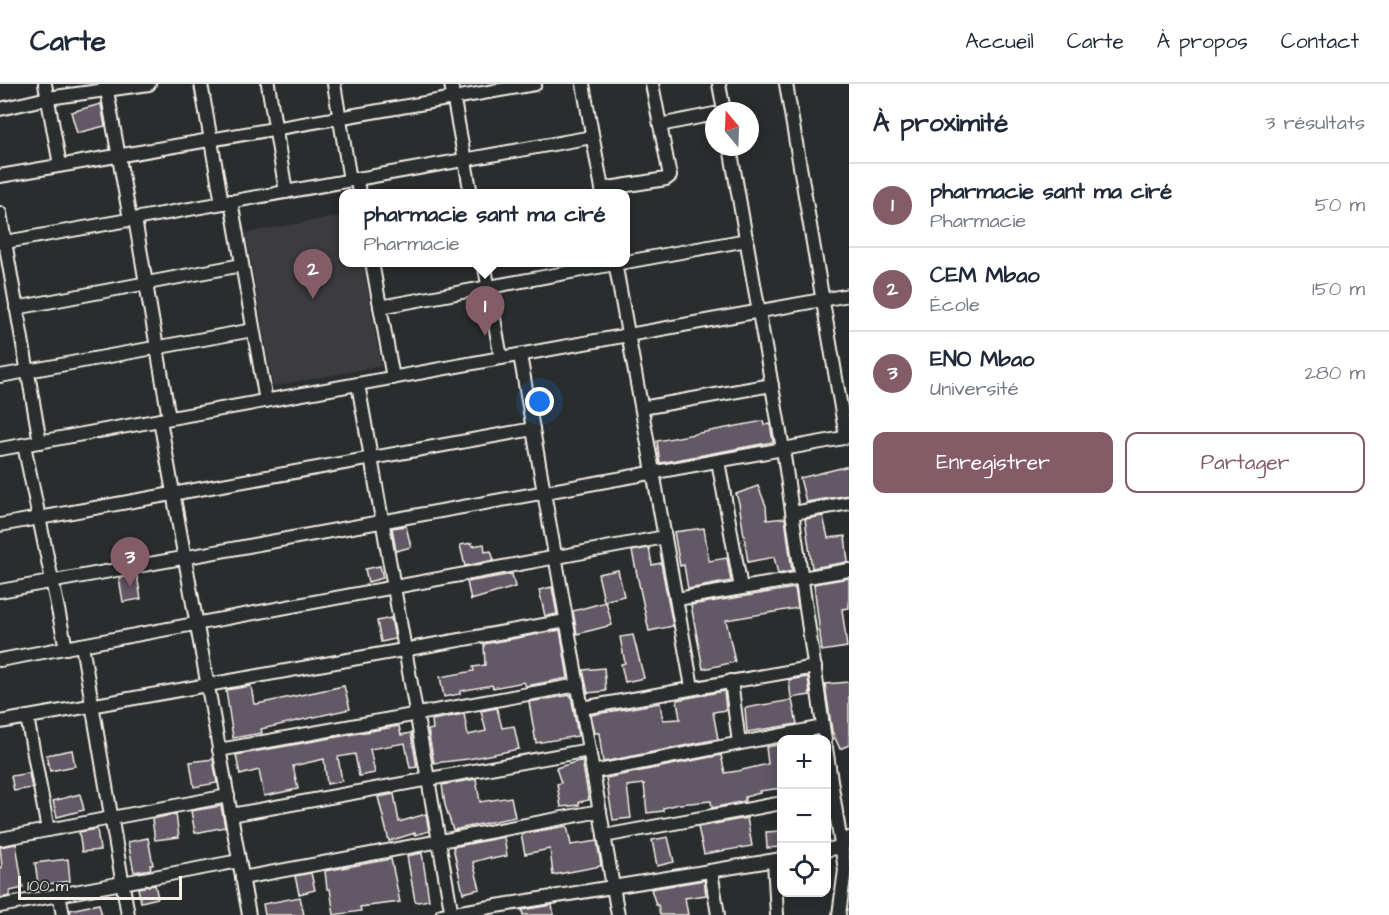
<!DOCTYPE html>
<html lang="fr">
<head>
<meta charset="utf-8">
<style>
  :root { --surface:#fff; --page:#f2f2f3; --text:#1f2937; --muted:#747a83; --line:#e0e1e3; --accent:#845c67 }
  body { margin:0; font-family:"Architects Daughter",sans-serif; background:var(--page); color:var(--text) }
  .controls { position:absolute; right:18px; bottom:18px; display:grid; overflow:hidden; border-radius:12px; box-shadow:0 3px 15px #0003 }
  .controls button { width:54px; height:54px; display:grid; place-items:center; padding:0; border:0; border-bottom:2px solid var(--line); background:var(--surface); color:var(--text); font:30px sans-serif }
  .compass { position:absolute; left:705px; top:18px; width:54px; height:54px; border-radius:50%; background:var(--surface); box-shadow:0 3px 15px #0003; rotate:341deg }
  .scale { position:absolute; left:18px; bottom:15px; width:164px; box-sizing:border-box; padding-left:6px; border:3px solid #f4f1e8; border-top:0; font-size:16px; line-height:21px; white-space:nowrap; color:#f4f1e8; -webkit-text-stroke:4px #2a2d2e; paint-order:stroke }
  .you { position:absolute; left:540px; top:318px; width:21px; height:21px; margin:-15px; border:4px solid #fff; border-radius:50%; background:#1a73e8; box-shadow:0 0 0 9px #1a73e833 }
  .badge { display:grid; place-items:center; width:39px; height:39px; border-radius:50%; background:var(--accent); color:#fff; font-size:20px; font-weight:700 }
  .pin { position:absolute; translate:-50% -50px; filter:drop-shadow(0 2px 3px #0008) }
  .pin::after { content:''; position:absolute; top:32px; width:21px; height:18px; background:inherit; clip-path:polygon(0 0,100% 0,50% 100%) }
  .popup { position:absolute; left:339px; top:105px; width:291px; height:78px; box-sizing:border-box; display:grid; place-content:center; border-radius:12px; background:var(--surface); filter:drop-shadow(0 2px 4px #0005); font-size:20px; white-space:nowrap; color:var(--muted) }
  .popup b { font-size:22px; color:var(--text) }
  .popup::after { content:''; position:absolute; left:50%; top:100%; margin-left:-12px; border:12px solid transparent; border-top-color:var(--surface) }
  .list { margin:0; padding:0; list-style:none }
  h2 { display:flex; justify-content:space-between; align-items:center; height:78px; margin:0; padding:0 24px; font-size:26px }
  h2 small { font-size:20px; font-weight:400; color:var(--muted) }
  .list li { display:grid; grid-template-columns:39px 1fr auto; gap:18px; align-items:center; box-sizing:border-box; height:84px; padding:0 24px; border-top:2px solid var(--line) }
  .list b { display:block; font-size:22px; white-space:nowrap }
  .list p { margin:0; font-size:20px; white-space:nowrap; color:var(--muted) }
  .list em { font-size:20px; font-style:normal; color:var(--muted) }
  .actions { display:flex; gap:12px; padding:18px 24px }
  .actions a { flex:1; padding:14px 0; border:2px solid var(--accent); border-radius:12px; text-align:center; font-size:21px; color:var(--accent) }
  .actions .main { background:var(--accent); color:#fff }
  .icon { flex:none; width:33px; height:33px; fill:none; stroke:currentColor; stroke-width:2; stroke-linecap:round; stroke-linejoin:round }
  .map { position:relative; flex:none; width:849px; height:831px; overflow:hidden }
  header { display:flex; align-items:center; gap:36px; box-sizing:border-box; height:84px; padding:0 30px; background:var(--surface); border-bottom:2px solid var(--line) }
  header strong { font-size:28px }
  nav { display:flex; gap:33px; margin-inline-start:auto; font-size:21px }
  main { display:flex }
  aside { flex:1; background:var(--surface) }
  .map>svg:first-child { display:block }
  .built { fill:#3b3a3f }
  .building { fill:#635866; stroke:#f4f1e8; stroke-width:1.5 }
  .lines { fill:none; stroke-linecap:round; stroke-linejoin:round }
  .minor-casing { stroke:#f4f1e8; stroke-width:16 }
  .minor { stroke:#2a2d2e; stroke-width:12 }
</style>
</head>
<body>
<header>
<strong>Carte</strong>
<nav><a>Accueil</a><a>Carte</a><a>À propos</a><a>Contact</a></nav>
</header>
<main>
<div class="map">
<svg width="849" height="831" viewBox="0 0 849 831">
  <rect width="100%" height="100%" fill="#2a2d2e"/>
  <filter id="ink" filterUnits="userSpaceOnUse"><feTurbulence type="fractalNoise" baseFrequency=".0167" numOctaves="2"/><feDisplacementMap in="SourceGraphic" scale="12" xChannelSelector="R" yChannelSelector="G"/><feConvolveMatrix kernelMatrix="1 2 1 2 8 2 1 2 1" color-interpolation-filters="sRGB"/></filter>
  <g filter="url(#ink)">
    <polygon class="built" points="344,131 344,178 363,179 381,282 273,302 246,149"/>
    <g class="building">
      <polygon points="101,20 105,42 77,49 71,28"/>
      <polygon points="763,337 764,341 770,340 773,358 660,379 657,357"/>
      <polygon points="849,382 849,411 806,418 800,394"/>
      <polygon points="758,402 766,422 767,436 785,434 792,487 778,490 774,473 748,478 739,419 736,410"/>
      <polygon points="823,432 828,454 845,452 848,478 812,484 805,435"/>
      <polygon points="406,442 411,463 396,467 392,444"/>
      <polygon points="704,444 709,477 727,474 731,497 688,505 684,481 680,482 674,448"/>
      <polygon points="472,459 472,462 484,460 485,468 491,467 494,476 465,482 460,461"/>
      <polygon points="649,464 652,481 661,479 673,542 649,547 632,467"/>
      <polygon points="380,482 383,494 368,498 365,485"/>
      <polygon points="618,486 624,512 604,517 598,490"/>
      <polygon points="512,490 515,503 471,516 467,498"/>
      <polygon points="137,491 141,515 123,518 119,494"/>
      <polygon points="849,494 849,524 842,525 847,563 822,567 814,500"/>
      <polygon points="552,503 557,530 545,532 539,506"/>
      <polygon points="795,504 798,524 726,536 735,578 703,585 691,521"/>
      <polygon points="606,518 612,541 577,550 573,527"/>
      <polygon points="391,534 395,555 381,558 377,537"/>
      <polygon points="560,546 568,594 526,602 524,598 493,604 492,601 460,607 460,610 444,613 440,593 474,587 473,583 485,581 484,560"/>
      <polygon points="633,551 644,594 625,598 621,580 625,579 620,553"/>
      <polygon points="604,584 606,607 588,609 583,586"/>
      <polygon points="808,593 810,611 791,614 789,596"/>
      <polygon points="849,598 849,661 840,665 832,647 825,600"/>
      <polygon points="251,602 254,620 257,620 344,602 350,625 261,645 262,649 233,654 226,606"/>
      <polygon points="724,607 726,626 713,628 718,655 603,678 599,649 595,649 591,631 660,619 663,636 680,635 677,616"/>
      <polygon points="571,611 578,652 536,659 529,618"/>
      <polygon points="792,616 797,640 747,648 745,624"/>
      <polygon points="497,624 502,644 514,642 519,665 468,675 434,679 428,646 433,645 432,636 464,630 468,651 486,647 481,627"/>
      <polygon points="399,642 401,651 411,649 417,683 410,684 405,659 370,665 375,689 359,692 355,670 338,673 342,697 327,700 324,675 293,682 298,705 264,712 259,686 240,691 236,671"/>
      <polygon points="782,660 782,704 759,707 760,709 745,713 745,717 712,724 711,717 679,720 663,724 663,727 647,729 644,700 627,702 631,734 613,736 606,694 721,671 725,689 738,687 768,680 766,663"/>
      <polygon points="72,666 75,682 50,687 46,671"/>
      <polygon points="213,675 217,699 194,703 190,678"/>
      <polygon points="582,676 589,716 579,718 579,721 561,723 557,700 561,699 556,684"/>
      <polygon points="29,689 32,704 14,707 11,692"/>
      <polygon points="476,695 480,718 511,713 515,733 453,746 445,721 442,701"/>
      <polygon points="80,710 84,726 57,733 53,717"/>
      <polygon points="394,710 399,738 426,730 429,747 415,751 415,749 389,757 378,713"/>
      <polygon points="221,722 225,743 195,749 191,727"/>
      <polygon points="176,730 179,753 155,756 152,735"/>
      <polygon points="747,734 752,762 704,770 698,743"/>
      <polygon points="567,742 571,761 597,757 601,782 553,791 550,765 525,770 521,750"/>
      <polygon points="97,745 100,766 82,768 79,748"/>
      <polygon points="780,747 781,763 767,764 766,748"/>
      <polygon points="504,753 507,772 491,775 491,773 473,778 480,805 463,809 453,763"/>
      <polygon points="668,753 674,778 657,782 652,756"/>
      <polygon points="148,754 153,781 150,781 151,785 134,788 128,758"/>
      <polygon points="16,760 23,804 10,807 10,812 0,814 0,783 2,783 0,763"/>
      <polygon points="422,769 429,816 418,818 415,817 407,772"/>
      <polygon points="68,775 70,797 48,800 48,805 39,806 35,779"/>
      <polygon points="391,775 400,818 360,823 361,827 334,831 330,805 327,805 325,787"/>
      <polygon points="311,789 315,806 299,810 295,792"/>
      <polygon points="704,796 706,811 685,814 688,831 660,831 658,821 656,821 651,805"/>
      <polygon points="155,801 158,814 141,818 138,804"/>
      <polygon points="300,813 304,831 265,831 263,820"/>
      <polygon points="99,820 102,831 71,831 70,826"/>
      <polygon points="552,821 554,831 523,831 522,826"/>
    </g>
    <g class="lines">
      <defs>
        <g id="minor">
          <polyline points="45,0 60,81"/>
          <polyline points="201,0 222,119"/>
          <polyline points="268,0 286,108"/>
          <polyline points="334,0 350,96"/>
          <polyline points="451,0 471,110"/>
          <polyline points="583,0 603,110"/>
          <polyline points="719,0 724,27"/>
          <polyline points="786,0 846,353"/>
          <polyline points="106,1 130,135"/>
          <polyline points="0,25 48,14 149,0"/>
          <polyline points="660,41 714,30"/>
          <polyline points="730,63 783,365 825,656"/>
          <polyline points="0,92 535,0"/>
          <polyline points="357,95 359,110"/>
          <polyline points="602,105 666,95 670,92 652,0"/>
          <polyline points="231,117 266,317"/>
          <polyline points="0,129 40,358"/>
          <polyline points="135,135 169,334"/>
          <polyline points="0,159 592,53"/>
          <polyline points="372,178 393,294"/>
          <polyline points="484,178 501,274"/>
          <polyline points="615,178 692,603"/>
          <polyline points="626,178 747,156"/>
          <polyline points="380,223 625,178"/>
          <polyline points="16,224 242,181"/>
          <polyline points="520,271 618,831"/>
          <polyline points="0,292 253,246"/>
          <polyline points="358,300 452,831"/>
          <polyline points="642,324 772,301"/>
          <polyline points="160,336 249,831"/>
          <polyline points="24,361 66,564"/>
          <polyline points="0,365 849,211"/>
          <polyline points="718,377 741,504"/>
          <polyline points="793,429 849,419"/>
          <polyline points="0,441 533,345"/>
          <polyline points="0,507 849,353"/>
          <polyline points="677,515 849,486"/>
          <polyline points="82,561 128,831"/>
          <polyline points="0,576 665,453"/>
          <polyline points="731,597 739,659"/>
          <polyline points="582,624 815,583"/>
          <polyline points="27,633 48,746"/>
          <polyline points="0,638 566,537"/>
          <polyline points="826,664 845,786 839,831"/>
          <polyline points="219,666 578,601"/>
          <polyline points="593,688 823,643"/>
          <polyline points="231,731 589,666"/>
          <polyline points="604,752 782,719"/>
          <polyline points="0,755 228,712"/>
          <polyline points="826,766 841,763 849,754"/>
          <polyline points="774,777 777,831"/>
          <polyline points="711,787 718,831"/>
          <polyline points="242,794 600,727"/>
          <polyline points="59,811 63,831"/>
          <polyline points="0,822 239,777"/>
          <polyline points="442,831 782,775"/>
        </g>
      </defs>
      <use href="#minor" class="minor-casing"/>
      <use href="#minor" class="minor"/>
    </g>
  </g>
</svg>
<div class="controls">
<button>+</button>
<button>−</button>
<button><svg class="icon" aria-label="locate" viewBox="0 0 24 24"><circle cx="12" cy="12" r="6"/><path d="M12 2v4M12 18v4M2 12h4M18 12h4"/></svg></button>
</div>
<svg class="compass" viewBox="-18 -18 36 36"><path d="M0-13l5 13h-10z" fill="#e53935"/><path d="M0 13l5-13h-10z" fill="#747a83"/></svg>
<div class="scale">100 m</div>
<div class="you"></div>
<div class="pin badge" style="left:485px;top:252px">1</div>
<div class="popup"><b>pharmacie sant ma ciré</b>Pharmacie</div>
<div class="pin badge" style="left:313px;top:215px">2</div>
<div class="pin badge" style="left:130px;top:503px">3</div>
</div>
<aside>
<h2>À proximité<small>3 résultats</small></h2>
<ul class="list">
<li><span class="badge">1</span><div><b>pharmacie sant ma ciré</b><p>Pharmacie</p></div><em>50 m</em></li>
<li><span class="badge">2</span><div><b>CEM Mbao</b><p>École</p></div><em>150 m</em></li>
<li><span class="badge">3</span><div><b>ENO Mbao</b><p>Université</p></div><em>280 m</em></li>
</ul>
<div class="actions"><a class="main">Enregistrer</a><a>Partager</a></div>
</aside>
</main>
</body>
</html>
